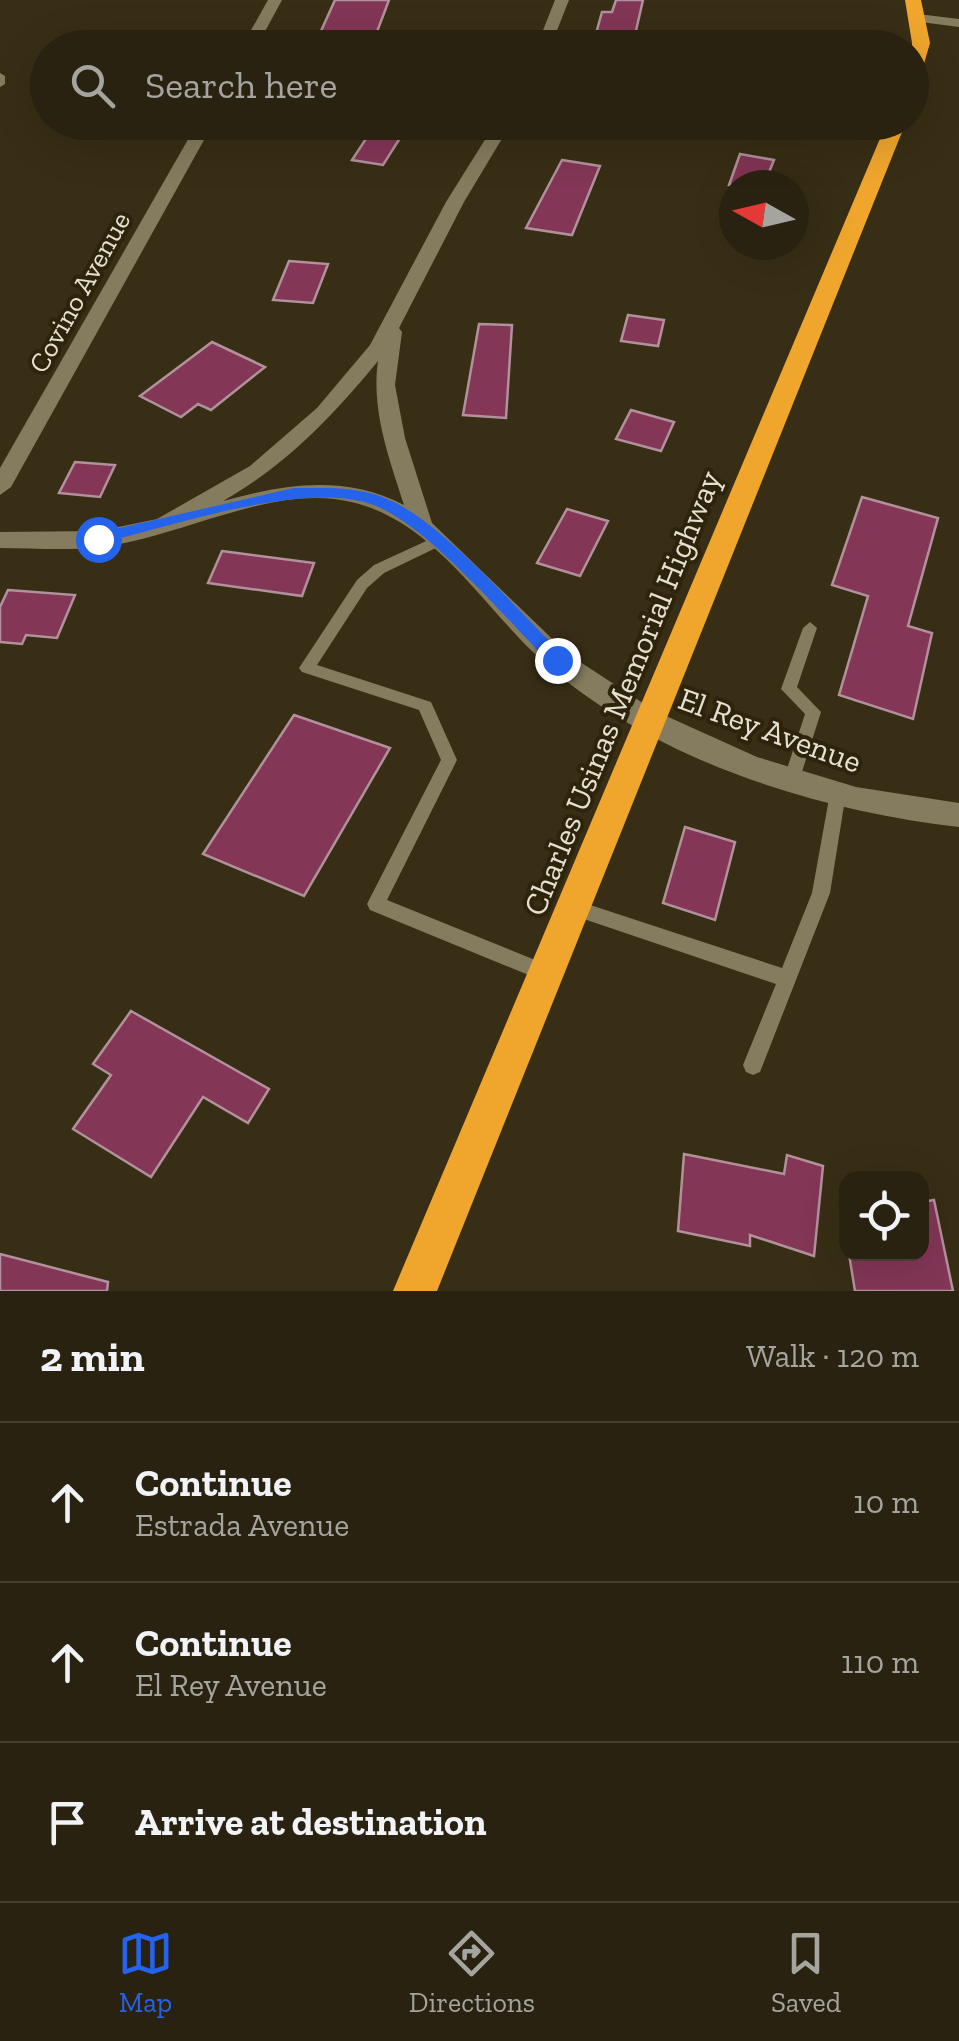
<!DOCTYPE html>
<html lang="en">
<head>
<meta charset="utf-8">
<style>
  :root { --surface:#2a2210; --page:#362f1e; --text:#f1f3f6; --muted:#a5a49f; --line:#463f30; --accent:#2563eb }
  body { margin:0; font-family:"Zilla Slab",serif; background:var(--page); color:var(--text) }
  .controls { position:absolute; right:30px; bottom:30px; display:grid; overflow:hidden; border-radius:20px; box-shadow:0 10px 40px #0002 }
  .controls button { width:90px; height:90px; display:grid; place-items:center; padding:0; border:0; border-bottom:2px solid var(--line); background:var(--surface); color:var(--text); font:50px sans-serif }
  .compass { position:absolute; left:719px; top:170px; width:90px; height:90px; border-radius:50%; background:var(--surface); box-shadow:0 10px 40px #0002; rotate:278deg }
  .stop { position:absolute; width:30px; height:30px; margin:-22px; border:8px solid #2563eb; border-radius:50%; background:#fff }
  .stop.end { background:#2563eb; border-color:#fff; box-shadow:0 2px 10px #0008 }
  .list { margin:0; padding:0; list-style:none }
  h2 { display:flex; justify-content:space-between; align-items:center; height:130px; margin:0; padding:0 40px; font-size:42px }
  h2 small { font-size:32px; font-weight:400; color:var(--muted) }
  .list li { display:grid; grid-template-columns:65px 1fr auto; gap:30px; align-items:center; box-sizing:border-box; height:160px; padding:0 40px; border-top:2px solid var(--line) }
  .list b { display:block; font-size:38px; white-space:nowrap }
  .list p { margin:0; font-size:32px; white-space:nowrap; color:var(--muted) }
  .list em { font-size:32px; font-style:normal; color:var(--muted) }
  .icon { flex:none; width:55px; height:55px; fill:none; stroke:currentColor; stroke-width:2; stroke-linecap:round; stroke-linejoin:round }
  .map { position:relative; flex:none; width:959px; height:1291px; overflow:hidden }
  .search { position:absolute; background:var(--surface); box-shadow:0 10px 40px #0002; left:30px; right:30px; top:30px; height:110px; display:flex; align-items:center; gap:25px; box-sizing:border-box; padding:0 35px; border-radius:55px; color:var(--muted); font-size:38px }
  .sheet { height:610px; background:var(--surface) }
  nav { display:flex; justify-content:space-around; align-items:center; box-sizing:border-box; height:140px; border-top:2px solid var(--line); background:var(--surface); font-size:28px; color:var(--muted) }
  nav a { display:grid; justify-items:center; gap:5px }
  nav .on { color:var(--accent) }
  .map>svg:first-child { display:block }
  .building { fill:#833656; stroke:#b1919c; stroke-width:2.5 }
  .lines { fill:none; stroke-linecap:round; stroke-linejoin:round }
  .lane { fill:#857b5f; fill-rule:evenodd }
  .street { fill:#857b5f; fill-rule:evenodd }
  .highway { fill:#f0a62d; fill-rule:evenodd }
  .route { fill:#2563eb }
  .labels { text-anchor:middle; stroke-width:8; stroke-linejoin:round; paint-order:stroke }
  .far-street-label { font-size:28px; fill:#e6e0d1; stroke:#2d240b }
  .street-label { font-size:32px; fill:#e6e0d1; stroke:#2d240b }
</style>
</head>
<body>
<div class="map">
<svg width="959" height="1291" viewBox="0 0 959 1291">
  <rect width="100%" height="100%" fill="#382e15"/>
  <g class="building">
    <polygon points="335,0 389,0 372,45 316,42"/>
    <polygon points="616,0 643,0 632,48 592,48 602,12 612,12"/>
    <polygon points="371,131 402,135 383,165 352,160"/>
    <polygon points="740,154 774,160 764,185 729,185"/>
    <polygon points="562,160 600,166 572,235 526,228"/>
    <polygon points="289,261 328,264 313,303 273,300"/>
    <polygon points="628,315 664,320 658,346 621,341"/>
    <polygon points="479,324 512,325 506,418 463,415"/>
    <polygon points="212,342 265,367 211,410 198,404 181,417 140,396"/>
    <polygon points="631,410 674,422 661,451 616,439"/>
    <polygon points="75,462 115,465 100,497 59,493"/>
    <polygon points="862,497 938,518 908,626 932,633 913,719 839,695 868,596 832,585"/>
    <polygon points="567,509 608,521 580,576 537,563"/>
    <polygon points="222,551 314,563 302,596 208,583"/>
    <polygon points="8,590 75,595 57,638 26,635 22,644 0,642 0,607"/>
    <polygon points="294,715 390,748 304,896 203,854"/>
    <polygon points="685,827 735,842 715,920 663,903"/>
    <polygon points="131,1011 269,1089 248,1123 203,1097 151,1177 73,1129 111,1075 93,1064"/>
    <polygon points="684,1154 784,1174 787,1155 823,1166 814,1256 750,1235 750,1246 678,1231"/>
    <polygon points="934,1200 953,1291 855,1291 849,1254 922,1254 922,1202"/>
    <polygon points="0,1254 108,1282 107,1291 0,1291"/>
  </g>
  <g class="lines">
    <g class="lane">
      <polygon points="0,73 5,76 5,84 0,87"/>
      <polygon points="437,536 442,537 444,541 442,545 384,573 367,588 317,665 431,702 457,760 387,900 555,968 557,974 555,980 548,983 370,910 367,904 370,898 441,760 419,710 302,672 299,668 357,580 374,565"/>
      <polygon points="810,622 817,628 797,687 821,712 800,778 798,783 792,785 786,783 784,778 805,714 781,689 803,628"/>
      <polygon points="838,786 844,788 846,793 830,893 760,1072 753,1075 746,1072 743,1065 776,984 575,916 569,914 566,908 569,902 575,900 782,968 812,893 830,793 832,788"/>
    </g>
    <g class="street">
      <polygon points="268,0 282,0 256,48 241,48"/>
      <polygon points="555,0 569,0 550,48 536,48"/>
      <polygon points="918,14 959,19 959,27 913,21 913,15"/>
      <polygon points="198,122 214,122 11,487 0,495 0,468"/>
      <path d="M 496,122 L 512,122 L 464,202 L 399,328 L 402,332 L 395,385 L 405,438 L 432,523 L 568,654 L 655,711 L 757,757 L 856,787 L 959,803 L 959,827 C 816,810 658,762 547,665 C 485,611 436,521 351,502 C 272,483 178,539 99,547 C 67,551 32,548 0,548 L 0,532 L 99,531 L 157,519 L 250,466 L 317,408 L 370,345 L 446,202 ZM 378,361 C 371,410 389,458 404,505 C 345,474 284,484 223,501 C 286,465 332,417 378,361 Z"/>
    </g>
    <g class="highway">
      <polygon points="905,0 921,0 930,43 921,74 912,79 912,43"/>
      <polygon points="887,122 906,122 437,1291 393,1291"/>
    </g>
  </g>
  <path class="route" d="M 294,488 C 325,488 356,486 385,498 C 441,520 518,611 563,655 L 563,664 L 551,664 C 508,621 429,527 376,506 C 309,478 169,527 98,544 L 91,539 L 98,533 Z"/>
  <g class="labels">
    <g class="far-street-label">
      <text transform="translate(79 292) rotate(-61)" y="10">Covino Avenue</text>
    </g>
    <g class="street-label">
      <text transform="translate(622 693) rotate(-68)" y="11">Charles Usinas Memorial Highway</text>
      <text transform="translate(770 730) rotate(20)" y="11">El Rey Avenue</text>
    </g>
  </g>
</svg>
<div class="controls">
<button><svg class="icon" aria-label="locate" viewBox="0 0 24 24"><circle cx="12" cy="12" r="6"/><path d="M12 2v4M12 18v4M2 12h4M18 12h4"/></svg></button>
</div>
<svg class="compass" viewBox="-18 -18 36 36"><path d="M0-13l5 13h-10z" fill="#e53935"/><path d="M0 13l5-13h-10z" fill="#a5a49f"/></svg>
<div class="stop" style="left:98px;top:539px"></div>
<div class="stop end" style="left:557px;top:660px"></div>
<div class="search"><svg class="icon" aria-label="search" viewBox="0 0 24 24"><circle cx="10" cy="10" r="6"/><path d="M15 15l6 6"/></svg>Search here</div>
</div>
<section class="sheet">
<h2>2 min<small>Walk · 120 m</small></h2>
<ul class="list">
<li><svg class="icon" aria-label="ahead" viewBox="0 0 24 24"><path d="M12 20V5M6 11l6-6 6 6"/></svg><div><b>Continue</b><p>Estrada Avenue</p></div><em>10 m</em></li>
<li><svg class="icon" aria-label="ahead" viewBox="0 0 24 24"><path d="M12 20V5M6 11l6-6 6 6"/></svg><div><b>Continue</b><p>El Rey Avenue</p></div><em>110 m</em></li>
<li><svg class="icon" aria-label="arrive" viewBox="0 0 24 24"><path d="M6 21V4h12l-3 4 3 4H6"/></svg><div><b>Arrive at destination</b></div></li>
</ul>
</section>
<nav>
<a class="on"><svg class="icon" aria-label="map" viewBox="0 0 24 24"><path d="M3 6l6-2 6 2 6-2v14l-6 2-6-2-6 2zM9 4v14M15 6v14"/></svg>Map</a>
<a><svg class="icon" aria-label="directions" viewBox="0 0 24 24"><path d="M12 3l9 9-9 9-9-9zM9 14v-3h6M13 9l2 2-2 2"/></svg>Directions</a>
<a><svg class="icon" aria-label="saved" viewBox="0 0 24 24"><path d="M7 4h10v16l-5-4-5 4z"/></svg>Saved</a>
</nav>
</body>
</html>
